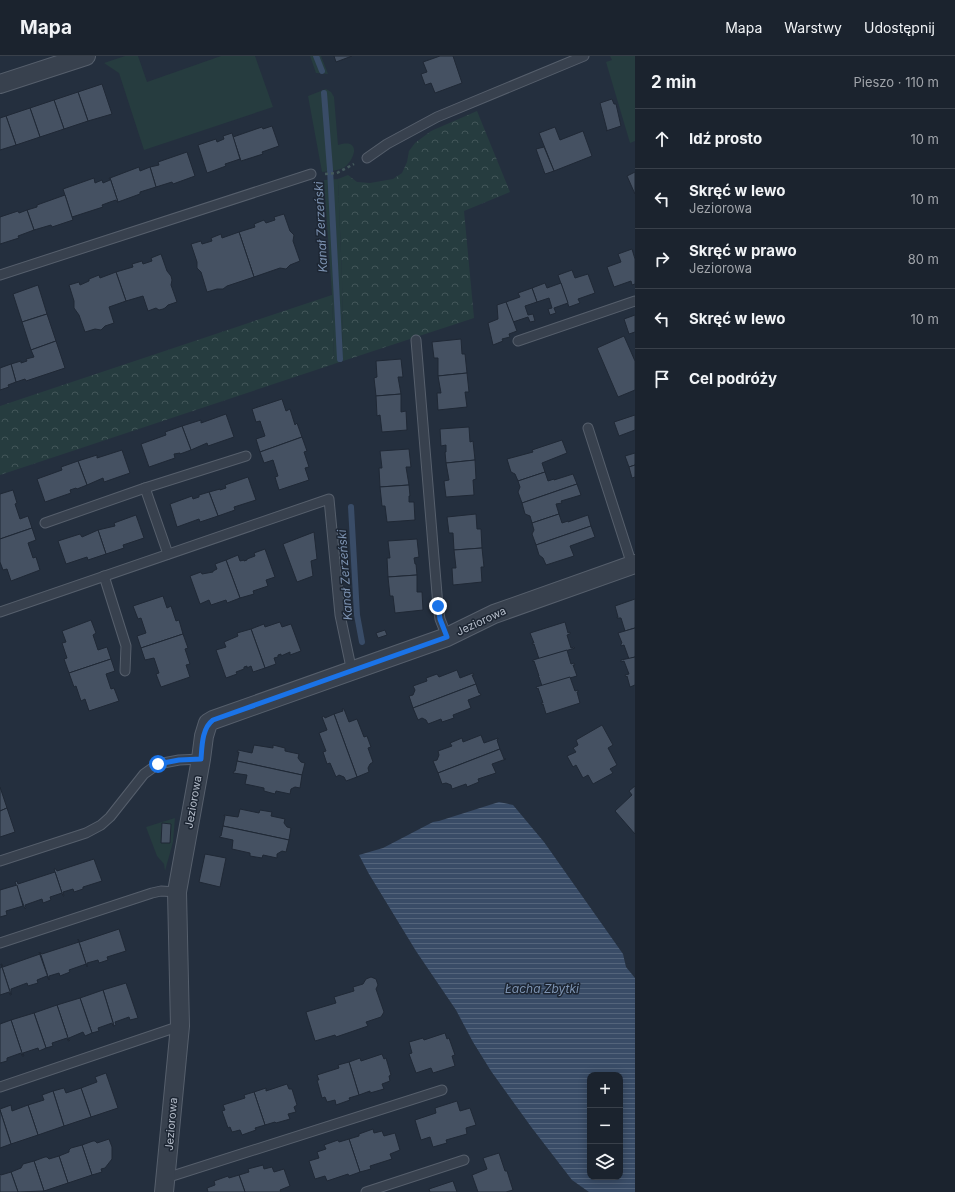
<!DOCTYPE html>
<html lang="pl">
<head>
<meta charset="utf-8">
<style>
  :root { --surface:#1b232e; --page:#242b36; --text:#f1f3f6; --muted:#a0a4aa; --line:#39404a }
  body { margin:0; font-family:Inter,sans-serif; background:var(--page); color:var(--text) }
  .controls { position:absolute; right:12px; bottom:12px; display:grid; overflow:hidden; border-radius:8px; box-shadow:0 2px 10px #0003 }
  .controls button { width:36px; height:36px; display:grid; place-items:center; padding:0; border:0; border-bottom:1px solid var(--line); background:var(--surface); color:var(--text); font:20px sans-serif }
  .stop { position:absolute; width:12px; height:12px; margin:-9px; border:3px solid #1a73e8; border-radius:50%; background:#fff }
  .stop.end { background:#1a73e8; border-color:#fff; box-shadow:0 1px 4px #0008 }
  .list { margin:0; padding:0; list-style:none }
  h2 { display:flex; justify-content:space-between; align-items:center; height:52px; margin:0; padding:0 16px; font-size:17px }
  h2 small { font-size:13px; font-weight:400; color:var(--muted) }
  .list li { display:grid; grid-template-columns:26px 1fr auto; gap:12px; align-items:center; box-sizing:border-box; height:60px; padding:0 16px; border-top:1px solid var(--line) }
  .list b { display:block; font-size:15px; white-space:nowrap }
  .list p { margin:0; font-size:13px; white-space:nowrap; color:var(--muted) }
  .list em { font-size:13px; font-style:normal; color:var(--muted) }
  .icon { flex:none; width:22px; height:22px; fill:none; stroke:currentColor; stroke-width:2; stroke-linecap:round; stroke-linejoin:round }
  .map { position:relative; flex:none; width:635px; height:1136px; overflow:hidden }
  header { display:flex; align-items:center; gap:24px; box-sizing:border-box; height:56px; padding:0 20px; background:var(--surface); border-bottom:1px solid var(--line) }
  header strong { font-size:19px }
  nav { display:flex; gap:22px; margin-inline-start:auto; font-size:14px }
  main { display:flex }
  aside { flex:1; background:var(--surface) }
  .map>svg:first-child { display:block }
  .green { fill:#263c3f }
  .forest { fill:url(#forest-crowns) }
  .water { fill:url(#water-rules); fill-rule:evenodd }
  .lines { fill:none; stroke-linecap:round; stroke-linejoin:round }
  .stream { stroke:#394c67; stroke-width:6 }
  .building { fill:#455162; stroke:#1f2835 }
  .lane-casing { stroke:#565f6c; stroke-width:11 }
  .street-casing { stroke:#565f6c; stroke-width:20 }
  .path { stroke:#44595c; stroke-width:2.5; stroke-dasharray:3 3; stroke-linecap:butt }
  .lane { stroke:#38414e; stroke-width:9 }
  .street { stroke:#38414e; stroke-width:18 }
  .route { stroke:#1a73e8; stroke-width:5 }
  .labels { text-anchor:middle; stroke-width:3; stroke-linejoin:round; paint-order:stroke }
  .street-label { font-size:11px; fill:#b4bcc9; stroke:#1d2633 }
  .water-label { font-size:12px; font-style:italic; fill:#7c92b1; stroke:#1d2633 }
</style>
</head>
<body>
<header>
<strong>Mapa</strong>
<nav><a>Mapa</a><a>Warstwy</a><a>Udostępnij</a></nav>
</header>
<main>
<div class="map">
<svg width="635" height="1136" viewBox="0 0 635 1136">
  <defs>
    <pattern id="forest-crowns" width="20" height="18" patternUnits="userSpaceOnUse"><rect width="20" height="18" fill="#263c3f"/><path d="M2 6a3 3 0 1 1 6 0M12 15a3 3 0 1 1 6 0" fill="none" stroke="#435659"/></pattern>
    <pattern id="water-rules" width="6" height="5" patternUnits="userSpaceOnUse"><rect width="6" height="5" fill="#394c67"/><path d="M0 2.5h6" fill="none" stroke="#53647b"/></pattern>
  </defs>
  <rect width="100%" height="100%" fill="#242f3e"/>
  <g class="green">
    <polygon points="125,0 138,0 147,26 221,0 255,0 273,51 144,94 119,17 104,7"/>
    <polygon points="310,0 321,0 328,18 316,17"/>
    <polygon points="610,0 635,0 635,85 630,87 606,6 612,4"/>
    <path d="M 326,33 L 331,36 L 334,41 L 338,89 C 341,88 346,87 350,88 C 359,92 351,106 346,110 C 340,115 330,115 322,116 L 308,40 Z"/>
    <polygon points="338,123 342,222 343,305 334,308 332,239 324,124"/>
    <polygon points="175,762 173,786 165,815 164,808 157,800 146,771"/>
  </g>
  <g class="forest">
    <polygon points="477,55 510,136 464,155 474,262 343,305 342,222 338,123 348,119 357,126 370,127 393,123 402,117 407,106 409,95 415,87 431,75"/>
    <polygon points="332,239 334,308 0,419 0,350"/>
  </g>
  <path class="water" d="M 499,746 L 513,749 L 544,786 L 623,898 L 626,911 L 635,922 L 635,1136 L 589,1136 L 572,1124 L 532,1072 L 491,1015 L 473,986 L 456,954 L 416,895 L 369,818 L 359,799 L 383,792 L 433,766 L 439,765 ZM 590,1019 L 620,1019 L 620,1121 L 590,1121 Z"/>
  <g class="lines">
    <g class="stream">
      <polyline points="316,0 322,15"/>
      <polyline points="324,37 330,113 340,303"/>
      <polyline points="351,451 357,559 362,586"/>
    </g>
  </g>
  <g class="building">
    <polygon points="334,0 352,0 336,6"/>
    <polygon points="440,0 453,0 462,27 435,37 431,27 425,29 421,18 427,16 423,6"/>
    <polygon points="102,28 112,58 88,65 78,36"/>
    <polygon points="78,36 88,65 64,73 54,44"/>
    <polygon points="612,43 614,48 616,48 621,70 606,75 607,74 600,47"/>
    <polygon points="54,44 64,73 40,81 30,52"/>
    <polygon points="30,52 40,81 16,89 6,60"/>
    <polygon points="6,60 16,89 0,94 0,62"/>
    <polygon points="272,70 279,90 262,96 263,98 241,105 233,81 262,71 263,73"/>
    <polygon points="555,71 560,84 583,75 592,100 554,115 539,77"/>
    <polygon points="232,77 240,103 225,108 226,110 207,117 198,89 216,83 217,86 224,83 223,80"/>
    <polygon points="544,91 554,115 545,118 536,93"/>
    <polygon points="187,96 195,120 173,128 172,126 156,131 150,111 159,109 158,106"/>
    <polygon points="139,111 140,115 150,111 156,131 140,136 140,138 118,146 110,122"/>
    <polygon points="635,116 635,138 627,120"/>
    <polygon points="94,122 95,127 102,124 103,127 110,124 109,122 110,122 118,146 117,146 116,144 110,146 102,149 103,151 72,161 63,133"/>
    <polygon points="65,139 73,164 52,171 51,169 34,174 27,154 37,151 37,149"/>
    <polygon points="27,154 34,174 18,180 19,182 0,188 0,161 18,155 19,157"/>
    <polygon points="284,158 290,175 294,179 293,185 300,205 290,209 286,213 280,212 254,221 239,176 255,171 254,168 264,164 266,167 275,164 274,161"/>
    <polygon points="239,176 254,221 227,230 223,233 217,233 207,236 201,216 197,212 197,206 191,188 201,185 202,188 212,185 211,182 221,178 222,182"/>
    <polygon points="632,193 635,203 635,228 632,229 631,225 614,231 607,211 621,206 618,198"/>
    <polygon points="161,198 167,215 171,220 172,224 171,229 177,246 168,249 165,252 163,253 159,254 156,252 148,255 143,240 126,245 116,216 133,211 132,208 142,205 143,208 152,205 151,202"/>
    <polygon points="572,214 575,222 588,218 595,237 578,243 580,247 569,251 558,219"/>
    <polygon points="116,216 126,245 109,251 114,267 105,270 101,274 95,273 85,276 79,259 74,252 74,245 69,229 79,226 80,229 89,225 89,223 99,219 100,222"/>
    <polygon points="545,227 547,232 561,227 568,247 554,252 556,257 550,259 548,253 552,252 549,242 537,246 532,232"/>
    <polygon points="38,229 47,258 22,266 13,238"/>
    <polygon points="532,232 537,246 525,250 528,259 533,258 535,265 530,266 528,261 513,266 506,246 520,241 518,237"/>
    <polygon points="506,246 517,275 509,278 510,281 502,283 503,285 493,289 488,267 498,263 497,249"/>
    <polygon points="47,258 56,285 31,294 22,266"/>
    <polygon points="635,259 635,276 629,278 624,263"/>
    <polygon points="624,280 635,305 635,334 618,341 597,292"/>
    <polygon points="461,283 462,298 465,298 467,317 438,320 438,302 434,302 432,286"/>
    <polygon points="56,285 65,312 26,325 25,323 16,326 11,308 21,305 21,307 27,305 26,303 34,301 31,294"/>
    <polygon points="401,303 403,321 398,321 401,338 376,340 374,322 377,321 376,305"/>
    <polygon points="11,308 16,326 8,329 9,331 0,334 0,312"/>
    <polygon points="467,317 469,336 465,336 467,351 438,354 437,337 441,337 438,320"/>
    <polygon points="401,338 401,356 406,355 407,374 382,376 380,359 377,360 376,340"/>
    <polygon points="282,343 286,355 290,353 295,369 297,367 302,381 260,396 256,383 265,380 260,365 256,366 252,353"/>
    <polygon points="226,358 234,381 208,390 207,387 191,394 182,370 201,364 201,367"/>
    <polygon points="635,359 635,374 619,380 614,366"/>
    <polygon points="182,370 191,394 180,398 180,397 174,398 175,402 149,411 141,388 166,379 165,376"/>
    <polygon points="469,371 470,386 473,385 475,404 446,407 445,396 446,396 446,389 441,390 440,373"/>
    <polygon points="302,381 307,395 304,396 309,411 305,412 309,424 279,434 275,421 278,420 273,404 264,407 260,396"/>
    <polygon points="562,384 567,397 542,407 545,416 518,425 515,418 511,416 507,403 533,396 532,394"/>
    <polygon points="409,393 411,411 406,411 409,429 380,431 379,412 382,412 380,395"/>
    <polygon points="122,394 130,417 104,426 103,422 87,429 78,405 97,399 97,402"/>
    <polygon points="635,397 635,409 629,411 625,400"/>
    <polygon points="475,404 476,423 473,424 474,439 446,441 444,425 449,424 446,407"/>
    <polygon points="78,405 87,429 77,433 76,432 70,434 71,437 45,446 37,423 62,414 61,411"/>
    <polygon points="635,409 635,421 632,422 629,411"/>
    <polygon points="545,416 548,425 554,423 554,424 573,418 577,428 522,447 518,436 520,431 518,425"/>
    <polygon points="248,421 256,444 234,451 235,454 218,460 209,436 220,433 220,434 226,432 225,429"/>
    <polygon points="577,428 581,439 561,445 562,447 556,448 559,458 532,467 530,460 525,458 522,447"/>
    <polygon points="409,429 410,440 409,440 409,446 414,446 415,464 387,466 385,450 382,450 380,431"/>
    <polygon points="13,434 17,447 15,448 20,463 28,460 32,472 0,483 0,438"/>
    <polygon points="209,436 218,460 200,466 199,463 177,471 170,448 192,440 193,443 199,441 199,439"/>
    <polygon points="476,458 477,473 481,473 482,492 454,494 453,477 449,477 447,461"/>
    <polygon points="559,458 562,467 568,465 568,466 588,459 591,470 536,489 532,478 534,474 532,467"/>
    <polygon points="136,459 144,482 123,489 124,492 106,498 98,474 115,470 114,467"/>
    <polygon points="591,470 595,481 570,490 574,500 546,509 543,502 539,499 536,489"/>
    <polygon points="32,472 36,484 28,487 33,502 36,501 40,514 11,525 7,513 3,514 0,506 0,483"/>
    <polygon points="98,474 106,498 88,504 87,501 66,508 58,485 80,478 82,481"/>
    <polygon points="314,476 317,503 311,505 313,520 297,526 283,488"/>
    <polygon points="417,483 419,501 414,502 415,508 416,508 417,519 388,521 387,502 390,502 388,485"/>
    <polygon points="482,492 484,511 481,511 482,526 453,529 452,512 456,512 454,494"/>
    <polygon points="265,493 275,521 266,524 268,530 253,535 254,538 240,542 226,504 238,499 240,505 244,504 244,505 247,504 247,503 255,500 254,497"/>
    <polygon points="226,504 240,542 227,547 226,544 211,549 209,544 200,548 190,520 201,516 202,518 213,516 213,515 217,513 215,508"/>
    <polygon points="417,519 417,536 422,536 423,554 395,557 393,540 390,540 388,521"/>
    <polygon points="163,540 167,552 171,550 176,565 179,564 183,578 141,592 137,580 146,577 141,562 138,563 133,550"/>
    <polygon points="635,543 635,572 625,575 621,562 617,562 617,561 618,561 615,550"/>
    <polygon points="91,564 96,577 93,579 98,594 107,591 111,603 69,617 64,603 67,602 62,587 66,586 62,575"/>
    <polygon points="280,566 282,571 291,568 301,595 290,599 290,596 281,600 281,598 278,599 278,601 274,602 276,608 265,612 251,573 264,568 265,571"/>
    <polygon points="565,566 568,577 570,576 570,578 567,579 571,592 574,591 575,592 539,603 534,588 533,589 532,587 534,587 530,577"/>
    <polygon points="635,572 635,601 629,603 624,589 621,590 621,588 622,587 618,577"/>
    <polygon points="251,573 265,612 253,616 251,610 247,612 247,610 244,611 244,613 236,616 237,618 226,622 216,594 226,591 224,586 238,580 237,577"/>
    <polygon points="385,574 387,579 378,582 376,577"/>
    <polygon points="183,578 188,592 185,593 190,608 186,609 190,621 161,631 156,618 159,617 154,602 145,604 141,592"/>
    <polygon points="567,594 571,608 574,607 575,609 573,609 577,620 542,630 539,621 538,620 539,620 534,605 533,606 533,604"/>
    <polygon points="635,601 635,629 630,631 627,620 626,621 625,619 629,618 624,605 621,606 621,604"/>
    <polygon points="111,603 115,615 106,618 111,633 114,632 119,645 89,655 85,643 81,645 76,630 74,631 69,617"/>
    <polygon points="457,614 460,622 473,617 474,619 472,619 476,628 413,652 409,640 413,639 415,634 413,630 427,625 426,622 437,618 439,621"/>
    <polygon points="570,621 575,635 578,634 578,636 577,636 580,647 546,658 543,648 542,649 541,647 543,647 538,632 537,633 536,631"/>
    <polygon points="476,628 479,637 480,637 481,639 468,644 471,652 453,659 454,662 442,666 441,663 428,668 426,664 422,662 418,664 413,652"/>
    <polygon points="342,653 344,653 349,666 357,663 364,681 367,680 371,691 368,692 373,706 370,708 368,712 369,716 357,721 334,658 343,655"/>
    <polygon points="334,658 357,721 346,725 344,721 339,719 336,721 330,707 327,708 323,696 326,695 319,677 327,674 322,661 324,660 325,662"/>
    <polygon points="602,669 613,689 608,692 617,709 610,713 613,717 593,728 588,719 583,722 576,709 573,711 567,700 576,696 573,692 578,689 576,684"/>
    <polygon points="481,679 484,687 498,682 498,683 497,684 500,693 438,717 433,705 437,704 439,699 438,695 452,690 450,687 462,682 463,686"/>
    <polygon points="254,689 273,692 273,689 285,692 285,695 299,698 298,702 301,706 305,707 302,719 237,705 239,696 237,696 238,694 252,697"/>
    <polygon points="500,693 504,703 506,703 492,708 496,717 478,723 479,726 467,731 466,728 452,733 451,729 446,727 442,728 438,717"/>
    <polygon points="237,705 302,719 300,732 295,731 291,733 290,738 276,735 275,738 264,735 264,732 245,728 247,719 233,717 234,715 235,715"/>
    <polygon points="635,730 635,778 615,755 632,739 629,735"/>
    <polygon points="0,731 7,752 0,755"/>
    <polygon points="7,752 15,776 0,781 0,755"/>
    <polygon points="240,753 259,757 260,754 272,756 271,760 285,763 284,767 287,771 291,772 289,784 223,770 225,760 224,760 224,759 238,761"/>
    <polygon points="162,767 171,768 170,787 161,787"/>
    <polygon points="223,770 289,784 286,796 282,795 277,798 277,802 263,799 262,802 250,800 250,797 232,793 233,784 219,781 220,780 221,780"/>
    <polygon points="205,798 226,802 220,831 199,826"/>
    <polygon points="94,803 102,825 83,831 83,833 74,836 73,833 63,836 64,840 63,840 54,813 56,813 57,815"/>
    <polygon points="55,816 62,837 50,841 51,844 43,847 42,843 25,849 26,852 25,853 15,826 17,825 18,828"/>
    <polygon points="17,829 23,850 6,855 7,859 0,861 0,834"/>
    <polygon points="119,873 126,895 107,901 108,904 99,907 98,904 87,907 87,911 78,883 80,886"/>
    <polygon points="78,883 87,911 86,908 69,914 70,916 60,920 59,917 49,920 49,924 40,896 42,898 79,886"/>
    <polygon points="39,896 49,924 47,920 37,924 38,927 28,930 27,927 11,933 11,939 1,908 2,908 3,911 40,898"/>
    <polygon points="1,908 11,939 10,939 9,936 0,939 0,912 2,911"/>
    <polygon points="371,921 376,923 378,929 376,933 384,956 381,961 366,966 368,970 336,981 335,979 315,985 306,956 336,947 334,941 354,935 353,931 363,928 366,923"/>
    <polygon points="126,927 138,962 130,964 129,961 115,966 116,969 114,970 103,934"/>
    <polygon points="103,934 114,970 113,970 112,967 98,972 99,975 92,977 80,942"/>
    <polygon points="80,942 92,977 85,980 83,976 69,982 70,984 69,985 57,949"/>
    <polygon points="57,949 69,985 68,985 67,982 52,987 53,990 46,992 34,957"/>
    <polygon points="34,957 46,992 39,995 38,992 23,997 24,1000 23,1000 11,964"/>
    <polygon points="11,964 23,1000 22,1000 21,997 7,1002 7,1005 0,1007 0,968"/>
    <polygon points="445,977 447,983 449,982 455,999 452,1000 455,1010 433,1017 431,1012 416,1017 409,998 412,997 409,986 423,982 424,984"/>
    <polygon points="382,998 384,1003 386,1002 391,1019 389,1020 390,1025 382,1028 384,1033 370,1037 370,1035 359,1039 349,1006 360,1002 361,1005"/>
    <polygon points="349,1006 359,1039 349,1042 350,1044 336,1049 335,1044 327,1046 325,1041 322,1042 317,1024 319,1024 317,1019 339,1012 338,1009"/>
    <polygon points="106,1017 118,1052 91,1061 81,1032 97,1026 95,1021"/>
    <polygon points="287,1028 289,1033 292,1033 297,1049 294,1051 296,1056 288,1058 290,1063 276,1067 275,1066 265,1069 254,1036 266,1032 266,1035"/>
    <polygon points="64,1032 66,1037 81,1032 91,1061 64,1070 53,1035"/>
    <polygon points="53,1035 64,1070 38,1079 28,1049 44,1044 42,1039"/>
    <polygon points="254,1036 265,1069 255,1072 256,1074 242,1079 240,1074 232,1076 230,1071 228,1072 222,1055 225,1054 223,1049 245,1042 244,1039"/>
    <polygon points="457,1045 460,1055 470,1052 476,1069 466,1072 467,1078 446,1084 447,1087 433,1091 430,1081 421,1084 415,1064 436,1057 435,1052"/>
    <polygon points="11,1049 12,1055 28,1049 38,1079 11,1088 0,1054 0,1053"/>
    <polygon points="0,1054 11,1088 0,1092"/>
    <polygon points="373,1073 374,1077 382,1075 384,1080 395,1077 400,1094 390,1098 392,1103 370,1110 371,1113 360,1116 349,1083 359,1080 359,1078"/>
    <polygon points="109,1083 112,1091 112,1103 105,1112 101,1113 102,1116 92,1119 82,1089 93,1085 95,1085 97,1087"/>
    <polygon points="349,1083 360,1116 349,1120 348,1118 327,1125 325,1120 315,1123 309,1105 319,1102 317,1096 326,1093 324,1089 338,1084 339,1086"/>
    <polygon points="82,1089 92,1119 68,1127 59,1100 69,1096 69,1094 71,1092"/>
    <polygon points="499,1097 505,1115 507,1115 513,1134 506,1136 478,1136 472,1119 487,1113 483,1102"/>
    <polygon points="59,1100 68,1127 44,1135 34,1105 45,1101 47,1101 49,1103"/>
    <polygon points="34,1105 44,1135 18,1136 11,1116 21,1112 23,1108"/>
    <polygon points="263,1109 264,1113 272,1111 274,1116 284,1113 290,1130 280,1134 281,1136 245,1136 239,1119 249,1116 248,1113"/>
    <polygon points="11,1116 18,1136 0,1136 0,1118 1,1119"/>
    <polygon points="239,1119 245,1136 208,1136 207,1132 215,1129 214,1125 228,1120 229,1122"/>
    <polygon points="453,1125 457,1136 430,1136 429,1133"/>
  </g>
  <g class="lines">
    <defs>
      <g id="lane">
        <polyline points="367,102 387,88 437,61 584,0"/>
        <polyline points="0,219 311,118"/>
        <polyline points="416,284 438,550 440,563 447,581"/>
        <polyline points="518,285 635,245"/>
        <polyline points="588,372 632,509"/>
        <polyline points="145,432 168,498"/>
        <polyline points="45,467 145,432 246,400"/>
        <polyline points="104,520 126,590 125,615"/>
        <polyline points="0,556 329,443 340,559 352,616"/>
        <polyline points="0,805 86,777 101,769 110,761 144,718 158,708 179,704 201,703"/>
        <polyline points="0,887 152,837 161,835 177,836"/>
        <polyline points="0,1031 180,970"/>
        <polyline points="166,1122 442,1034"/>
        <polyline points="366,1136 464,1104"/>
      </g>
      <g id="street">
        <polyline points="0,28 86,0"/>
        <polyline points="164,1136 180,970 177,836 201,703 204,680 208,667 213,664 447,581 494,558 635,508"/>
      </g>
    </defs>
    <use href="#lane" class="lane-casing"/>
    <use href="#street" class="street-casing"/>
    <polyline class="path" points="325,118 337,117 354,108"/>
    <use href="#lane" class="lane"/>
    <use href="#street" class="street"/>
  </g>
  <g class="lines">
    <path class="route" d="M 158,708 L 179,704 L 201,703 C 202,690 202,672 213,664 L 447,581 L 440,563 L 438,550"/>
  </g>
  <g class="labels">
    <g class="street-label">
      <text transform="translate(481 565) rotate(-25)" y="4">Jeziorowa</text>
      <text transform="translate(193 746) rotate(-80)" y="4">Jeziorowa</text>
      <text transform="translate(171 1068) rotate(-85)" y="4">Jeziorowa</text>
    </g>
    <g class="water-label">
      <text transform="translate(321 171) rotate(-93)" y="4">Kanał Zerzeński</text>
      <text transform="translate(345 519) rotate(-94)" y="4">Kanał Zerzeński</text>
      <text x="542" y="937">Łacha Zbytki</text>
    </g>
  </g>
</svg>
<div class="controls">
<button>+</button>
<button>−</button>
<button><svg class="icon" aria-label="layers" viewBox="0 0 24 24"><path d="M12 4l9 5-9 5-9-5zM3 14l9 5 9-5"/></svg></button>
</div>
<div class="stop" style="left:158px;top:708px"></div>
<div class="stop end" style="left:438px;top:550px"></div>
</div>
<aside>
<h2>2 min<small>Pieszo · 110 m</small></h2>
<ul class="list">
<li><svg class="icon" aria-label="ahead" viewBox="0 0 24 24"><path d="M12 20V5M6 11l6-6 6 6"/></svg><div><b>Idź prosto</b></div><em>10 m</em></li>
<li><svg class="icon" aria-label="left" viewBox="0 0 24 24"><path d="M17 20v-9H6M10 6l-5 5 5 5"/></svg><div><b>Skręć w lewo</b><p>Jeziorowa</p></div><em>10 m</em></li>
<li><svg class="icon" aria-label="right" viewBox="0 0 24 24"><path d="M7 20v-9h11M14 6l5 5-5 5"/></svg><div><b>Skręć w prawo</b><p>Jeziorowa</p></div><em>80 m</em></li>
<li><svg class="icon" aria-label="left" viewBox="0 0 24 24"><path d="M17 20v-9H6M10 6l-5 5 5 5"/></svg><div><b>Skręć w lewo</b></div><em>10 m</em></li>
<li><svg class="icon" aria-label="arrive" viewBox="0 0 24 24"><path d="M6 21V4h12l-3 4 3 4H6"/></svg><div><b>Cel podróży</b></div></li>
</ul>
</aside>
</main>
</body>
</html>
